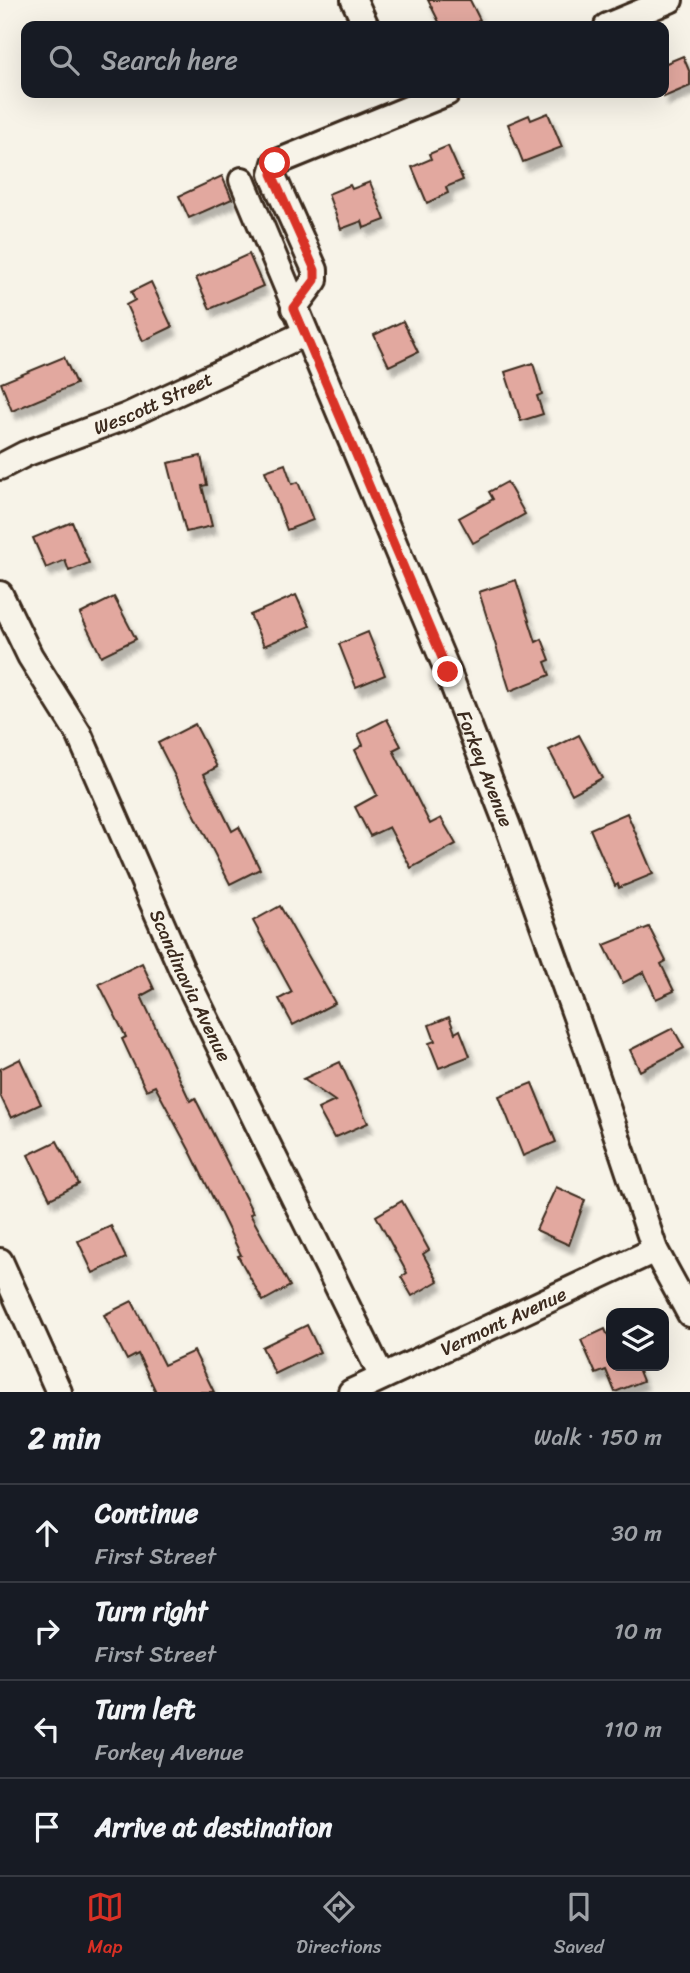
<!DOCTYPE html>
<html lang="en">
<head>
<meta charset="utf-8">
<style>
  :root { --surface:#171b24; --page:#20242c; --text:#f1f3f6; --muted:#9ea1a6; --line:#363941; --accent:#d93025 }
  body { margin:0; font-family:Sriracha,sans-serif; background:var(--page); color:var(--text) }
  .controls { position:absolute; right:21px; bottom:21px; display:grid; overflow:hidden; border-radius:14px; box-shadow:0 7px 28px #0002 }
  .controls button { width:63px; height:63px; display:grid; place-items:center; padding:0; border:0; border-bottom:2px solid var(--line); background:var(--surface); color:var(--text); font:35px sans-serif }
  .stop { position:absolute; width:21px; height:21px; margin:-16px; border:5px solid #d93025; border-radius:50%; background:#fff }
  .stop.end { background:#d93025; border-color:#fff; box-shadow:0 2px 7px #0008 }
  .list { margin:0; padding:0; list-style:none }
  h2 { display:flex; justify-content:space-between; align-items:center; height:91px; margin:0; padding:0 28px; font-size:30px }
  h2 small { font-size:23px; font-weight:400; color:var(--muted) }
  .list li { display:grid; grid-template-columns:46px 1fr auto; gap:21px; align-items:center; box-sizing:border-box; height:98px; padding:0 28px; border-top:2px solid var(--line) }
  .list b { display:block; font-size:26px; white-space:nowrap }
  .list p { margin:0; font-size:23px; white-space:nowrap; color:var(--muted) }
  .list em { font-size:23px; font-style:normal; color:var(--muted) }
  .icon { flex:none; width:38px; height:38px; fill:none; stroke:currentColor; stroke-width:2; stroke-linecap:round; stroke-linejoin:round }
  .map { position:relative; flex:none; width:690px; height:1392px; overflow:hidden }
  .search { position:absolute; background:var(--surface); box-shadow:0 7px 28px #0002; left:21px; right:21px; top:21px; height:77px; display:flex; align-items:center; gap:18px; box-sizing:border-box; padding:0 24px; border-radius:14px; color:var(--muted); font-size:26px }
  .sheet { height:483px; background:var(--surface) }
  nav { display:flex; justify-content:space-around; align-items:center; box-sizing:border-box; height:98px; border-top:2px solid var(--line); background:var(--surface); font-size:19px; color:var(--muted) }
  nav a { display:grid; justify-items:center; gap:4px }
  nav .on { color:var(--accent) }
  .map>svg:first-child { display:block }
  .building { fill:#e2a89f; stroke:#3b2a1e; stroke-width:2; filter:url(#shadow) }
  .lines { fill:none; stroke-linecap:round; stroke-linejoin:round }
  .minor-casing { stroke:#3b2a1e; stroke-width:30 }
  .minor { stroke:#f7f3e8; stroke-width:24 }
  .route { stroke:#d93025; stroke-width:9 }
  .labels { text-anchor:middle; stroke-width:6; stroke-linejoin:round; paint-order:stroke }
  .street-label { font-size:19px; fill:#3b2a1e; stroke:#f7f3e8 }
</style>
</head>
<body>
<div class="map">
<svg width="690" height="1392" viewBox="0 0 690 1392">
  <defs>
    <filter id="shadow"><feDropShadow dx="4.5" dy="8" stdDeviation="2" flood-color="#0004"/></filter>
  </defs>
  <rect width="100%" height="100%" fill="#f7f3e8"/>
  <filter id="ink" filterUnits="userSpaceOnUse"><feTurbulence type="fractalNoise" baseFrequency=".0143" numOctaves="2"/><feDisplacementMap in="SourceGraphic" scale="14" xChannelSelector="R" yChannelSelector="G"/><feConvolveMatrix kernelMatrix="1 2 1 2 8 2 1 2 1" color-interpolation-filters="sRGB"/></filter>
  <g filter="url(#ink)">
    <g class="building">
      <polygon points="428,0 470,0 480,20 468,26 441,26"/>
      <polygon points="683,56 690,73 690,86 664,97 664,64"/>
      <polygon points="548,113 562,147 523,162 508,124 529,115 531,120"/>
      <polygon points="448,146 463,180 446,187 448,193 427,203 412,167 431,159 429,154"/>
      <polygon points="222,176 232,199 189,218 179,196"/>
      <polygon points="370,182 385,220 364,228 362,221 341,229 328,194 350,185 352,189"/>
      <polygon points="249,254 263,286 210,309 196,278"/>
      <polygon points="151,282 172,327 143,341 126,305 135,300 131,292"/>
      <polygon points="403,321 418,352 389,366 374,335"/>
      <polygon points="64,357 76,384 12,411 1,383"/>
      <polygon points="533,363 542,394 537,396 543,414 521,421 505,372"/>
      <polygon points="201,456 207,485 202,486 212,526 186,532 168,463"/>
      <polygon points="285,464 292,484 298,482 313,520 287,530 265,471"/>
      <polygon points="507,482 525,514 473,543 459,518 493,499 489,492"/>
      <polygon points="72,522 89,563 69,571 65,560 46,568 33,538"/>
      <polygon points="516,580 536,642 542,639 550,660 545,662 550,675 510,691 479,592"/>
      <polygon points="296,595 310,626 264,646 250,615"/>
      <polygon points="114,597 136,639 101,656 80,614"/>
      <polygon points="368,632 385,675 356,687 339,644"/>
      <polygon points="387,719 401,746 393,750 430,824 441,818 456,844 411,868 389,827 370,836 355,807 377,795 355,750 363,745 358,734"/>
      <polygon points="195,724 217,767 204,774 232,831 239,827 260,869 230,884 158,743"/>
      <polygon points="579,735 602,778 572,794 549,750"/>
      <polygon points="627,813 653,874 619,888 618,884 615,886 590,829"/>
      <polygon points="280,906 335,1003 293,1025 279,999 292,992 253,921"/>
      <polygon points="649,927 666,961 661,964 674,991 656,999 644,972 623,983 604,945"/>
      <polygon points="142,963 154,989 141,996 190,1101 195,1098 253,1213 250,1214 290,1286 263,1301 238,1256 241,1255 192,1155 155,1086 146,1090 122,1039 126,1037 99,984"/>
      <polygon points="449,1017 455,1033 460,1030 470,1056 439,1068 429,1043 435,1041 429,1025"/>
      <polygon points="673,1028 684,1048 640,1071 630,1050"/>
      <polygon points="20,1059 41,1104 11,1118 0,1095 0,1069"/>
      <polygon points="340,1062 368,1123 334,1138 318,1109 335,1101 303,1079"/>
      <polygon points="532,1083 556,1142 523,1156 499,1096"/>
      <polygon points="57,1141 79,1184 50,1199 28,1155"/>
      <polygon points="556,1187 585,1200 569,1245 536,1230"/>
      <polygon points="402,1201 429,1250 423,1254 438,1281 412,1296 401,1277 407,1273 376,1216"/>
      <polygon points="111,1226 126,1258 93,1273 78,1241"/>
      <polygon points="132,1301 164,1365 194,1351 214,1392 156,1392 138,1354 127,1360 104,1315"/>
      <polygon points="307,1325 320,1352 275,1374 262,1347"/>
      <polygon points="605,1329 611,1343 611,1366 637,1366 643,1381 615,1392 606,1370 596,1374 581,1340"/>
    </g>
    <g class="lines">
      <defs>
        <g id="minor">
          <polyline points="354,0 366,26"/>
          <polyline points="607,26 670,0"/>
          <path id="s1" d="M 242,180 L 448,672 L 507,824 L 591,1059 L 655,1250 L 690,1314"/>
          <polyline points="294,308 315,280 315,270 272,174 275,163 447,93"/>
          <path id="s2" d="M 0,467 L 25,454 L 127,416 L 304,334"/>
          <path id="s3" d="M 0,594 L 30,656 L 79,734 L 182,970 L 382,1377"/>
          <polyline points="0,1261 59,1392"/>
          <path id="s4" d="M 351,1392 L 655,1250"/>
        </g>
      </defs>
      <use href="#minor" class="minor-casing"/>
      <use href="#minor" class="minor"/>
    </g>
  </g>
  <g class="lines" filter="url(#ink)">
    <polyline class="route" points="275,163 272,174 315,270 315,280 294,308 448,672"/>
  </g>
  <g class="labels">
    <g class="street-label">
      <text dy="7" stroke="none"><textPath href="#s2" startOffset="166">Wescott Street</textPath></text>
      <text dy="7" stroke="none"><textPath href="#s1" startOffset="637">Forkey Avenue</textPath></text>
      <text dy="7" stroke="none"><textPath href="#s3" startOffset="436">Scandinavia Avenue</textPath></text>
      <text dy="7" stroke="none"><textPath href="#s4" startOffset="168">Vermont Avenue</textPath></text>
    </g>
  </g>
</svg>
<div class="controls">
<button><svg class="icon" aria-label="layers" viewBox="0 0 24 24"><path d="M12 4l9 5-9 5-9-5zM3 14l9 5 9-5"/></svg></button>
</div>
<div class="stop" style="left:275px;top:163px"></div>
<div class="stop end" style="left:448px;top:672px"></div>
<div class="search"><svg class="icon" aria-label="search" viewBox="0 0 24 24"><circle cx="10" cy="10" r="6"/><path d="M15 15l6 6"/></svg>Search here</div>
</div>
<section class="sheet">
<h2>2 min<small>Walk · 150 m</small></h2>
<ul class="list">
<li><svg class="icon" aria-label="ahead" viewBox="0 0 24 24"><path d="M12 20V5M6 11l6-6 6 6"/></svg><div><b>Continue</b><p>First Street</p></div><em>30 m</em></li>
<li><svg class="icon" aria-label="right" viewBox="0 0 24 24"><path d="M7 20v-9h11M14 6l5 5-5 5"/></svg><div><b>Turn right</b><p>First Street</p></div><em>10 m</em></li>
<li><svg class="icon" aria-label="left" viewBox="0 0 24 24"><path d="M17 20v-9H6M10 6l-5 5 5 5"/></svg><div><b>Turn left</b><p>Forkey Avenue</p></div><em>110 m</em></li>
<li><svg class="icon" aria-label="arrive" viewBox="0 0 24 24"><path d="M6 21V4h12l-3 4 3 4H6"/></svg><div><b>Arrive at destination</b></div></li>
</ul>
</section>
<nav>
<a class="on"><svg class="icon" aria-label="map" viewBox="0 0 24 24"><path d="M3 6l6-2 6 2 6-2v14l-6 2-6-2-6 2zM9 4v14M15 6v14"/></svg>Map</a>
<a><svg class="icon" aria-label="directions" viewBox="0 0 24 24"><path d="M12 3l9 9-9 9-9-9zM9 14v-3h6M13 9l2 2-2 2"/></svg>Directions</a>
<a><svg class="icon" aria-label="saved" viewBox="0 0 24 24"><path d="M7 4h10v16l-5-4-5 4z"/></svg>Saved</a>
</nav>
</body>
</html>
